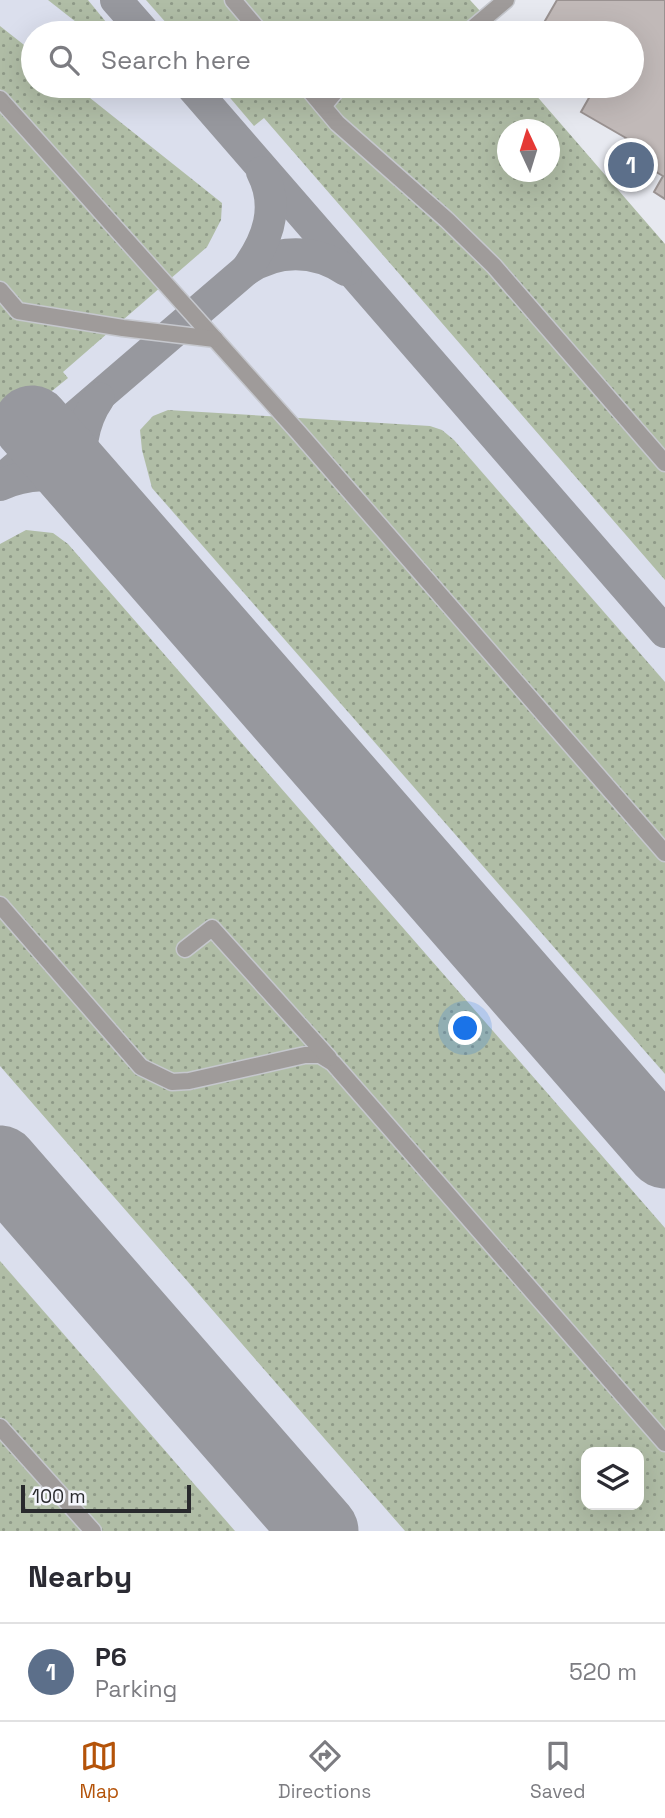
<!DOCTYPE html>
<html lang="en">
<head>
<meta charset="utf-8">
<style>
  :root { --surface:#fff; --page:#f7f7f7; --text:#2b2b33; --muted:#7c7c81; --line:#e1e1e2; --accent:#b45309 }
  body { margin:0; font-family:"Space Grotesk",sans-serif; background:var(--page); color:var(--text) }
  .controls { position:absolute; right:21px; bottom:21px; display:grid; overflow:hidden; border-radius:14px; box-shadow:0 7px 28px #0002 }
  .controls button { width:63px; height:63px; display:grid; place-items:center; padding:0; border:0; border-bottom:2px solid var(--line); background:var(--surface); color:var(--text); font:35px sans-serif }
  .compass { position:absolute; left:497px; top:119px; width:63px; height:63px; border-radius:50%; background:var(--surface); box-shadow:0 7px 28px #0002; rotate:356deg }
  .scale { position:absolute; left:21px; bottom:18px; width:170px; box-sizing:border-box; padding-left:7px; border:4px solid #292a2d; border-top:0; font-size:19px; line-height:24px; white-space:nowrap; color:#292a2d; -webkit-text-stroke:5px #f5f6fd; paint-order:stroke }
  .you { position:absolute; left:466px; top:1029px; width:24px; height:24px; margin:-18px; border:5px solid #fff; border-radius:50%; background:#1a73e8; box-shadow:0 0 0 10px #1a73e833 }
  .badge { display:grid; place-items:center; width:46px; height:46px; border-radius:50%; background:var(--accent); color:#fff; font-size:23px; font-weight:700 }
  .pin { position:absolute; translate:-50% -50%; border:4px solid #fff; box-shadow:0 2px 7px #0006 }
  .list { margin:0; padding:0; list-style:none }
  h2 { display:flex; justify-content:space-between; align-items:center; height:91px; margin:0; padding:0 28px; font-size:30px }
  h2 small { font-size:23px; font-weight:400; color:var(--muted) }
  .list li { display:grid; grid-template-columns:46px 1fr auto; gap:21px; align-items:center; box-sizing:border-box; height:98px; padding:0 28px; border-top:2px solid var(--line) }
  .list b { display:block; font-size:26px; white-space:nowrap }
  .list p { margin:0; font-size:23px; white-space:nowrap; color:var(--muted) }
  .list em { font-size:23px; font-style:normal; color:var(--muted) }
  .icon { flex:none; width:38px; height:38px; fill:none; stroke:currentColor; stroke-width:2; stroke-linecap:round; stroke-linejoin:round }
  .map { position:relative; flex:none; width:665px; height:1531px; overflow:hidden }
  .search { position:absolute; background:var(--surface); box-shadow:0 7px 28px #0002; left:21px; right:21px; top:21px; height:77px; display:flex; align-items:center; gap:18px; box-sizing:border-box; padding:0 24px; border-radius:38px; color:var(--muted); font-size:26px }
  .sheet { height:189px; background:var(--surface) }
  nav { display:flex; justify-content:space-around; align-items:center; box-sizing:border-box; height:98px; border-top:2px solid var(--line); background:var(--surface); font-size:19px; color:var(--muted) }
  nav a { display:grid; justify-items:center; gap:4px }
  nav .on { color:var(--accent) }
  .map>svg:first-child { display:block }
  .built { fill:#dbdfed; fill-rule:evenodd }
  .grass { fill:url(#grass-dots); fill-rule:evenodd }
  .shadow { fill:#0003 }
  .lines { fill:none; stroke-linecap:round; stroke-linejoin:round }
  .taxiway { stroke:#97989e; stroke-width:32 }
  .runway { stroke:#97989e; stroke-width:77 }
  .building { fill:#c1b9b8; stroke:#9a9291; stroke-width:2 }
  .minor-casing { stroke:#c5c7cd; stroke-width:19 }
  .minor { stroke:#9f9b9a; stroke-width:16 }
</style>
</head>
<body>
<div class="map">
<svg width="665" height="1531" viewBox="0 0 665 1531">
  <defs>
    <pattern id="grass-dots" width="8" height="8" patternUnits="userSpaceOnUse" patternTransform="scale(1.75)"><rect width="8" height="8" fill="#b0bda6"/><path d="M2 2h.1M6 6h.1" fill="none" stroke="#8f9a88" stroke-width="1.8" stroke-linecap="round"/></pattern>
  </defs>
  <rect width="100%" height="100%" fill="#e7e9f0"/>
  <path class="built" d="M 0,0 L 356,0 L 318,33 L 33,33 L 33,86 L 315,86 L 665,437 L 665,1531 L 0,1531 ZM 586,1452 L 639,1452 L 639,1505 L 586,1505 Z"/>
  <g class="grass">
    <polygon points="48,0 88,0 115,33 90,33"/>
    <polygon points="146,0 470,0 481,12 486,33 175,33"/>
    <polygon points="0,26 33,52 33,86 75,86 222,203 221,220 207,247 63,372 68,378 0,433"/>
    <path d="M 220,86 L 528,86 L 665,244 L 665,580 L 264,118 L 254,126 ZM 508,130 L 550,130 L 550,172 L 508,172 Z"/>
    <polygon points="168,410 430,426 442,430 454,440 665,682 665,1074 152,488 142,450 140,430 153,416"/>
    <path d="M 26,530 L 53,533 L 68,544 L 665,1228 L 665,1531 L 405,1531 L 0,1066 L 0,544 ZM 586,1452 L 639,1452 L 639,1505 L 586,1505 Z"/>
    <polygon points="0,1261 235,1531 0,1531"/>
  </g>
  <polygon class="shadow" points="559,0 665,0 665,175 628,137 593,95 577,86 632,86 632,33 540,33"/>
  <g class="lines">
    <g class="taxiway">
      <polyline points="116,0 145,33"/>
      <polyline points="191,86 665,632"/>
      <path d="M 246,270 C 277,249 314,249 346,270"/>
      <path d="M 0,481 L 246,270 C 268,240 280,207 262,172"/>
      <path d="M 0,485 C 25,474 58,471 83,483 C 78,454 82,422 99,398"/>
      <polyline points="316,1527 319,1531"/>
    </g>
    <g class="runway">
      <polyline points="32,424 665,1150"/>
      <polyline points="0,1164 320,1531"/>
    </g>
  </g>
  <polygon class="building" points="557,0 665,0 665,199 654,192 663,176 618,150 626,138 581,112 590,96 573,86 632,86 632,33 538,33"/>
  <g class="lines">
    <defs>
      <g id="minor">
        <polyline points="233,0 261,33"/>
        <polyline points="467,33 506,0"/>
        <polyline points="306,86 337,123 447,220 494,266 665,463"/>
        <polyline points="0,99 299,433 665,853"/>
        <polyline points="323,106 340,86"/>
        <polyline points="0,290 18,311 123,328 215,339"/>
        <polyline points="0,905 141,1067 172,1082 189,1081 305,1055 320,1055 333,1063 665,1443"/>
        <polyline points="185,949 212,928 329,1058"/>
        <polyline points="0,1427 93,1531"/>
      </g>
    </defs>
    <use href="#minor" class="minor-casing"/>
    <use href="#minor" class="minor"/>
  </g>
</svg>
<div class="controls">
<button><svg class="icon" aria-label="layers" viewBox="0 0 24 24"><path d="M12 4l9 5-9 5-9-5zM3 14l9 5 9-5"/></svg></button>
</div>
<svg class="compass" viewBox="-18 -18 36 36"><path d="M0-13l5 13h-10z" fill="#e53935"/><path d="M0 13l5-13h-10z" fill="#7c7c81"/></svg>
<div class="scale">100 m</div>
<div class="you"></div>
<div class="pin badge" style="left:631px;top:165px;background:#5c6f8a">1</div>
<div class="search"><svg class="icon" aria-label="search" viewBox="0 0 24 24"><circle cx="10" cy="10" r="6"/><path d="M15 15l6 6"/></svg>Search here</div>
</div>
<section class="sheet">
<h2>Nearby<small></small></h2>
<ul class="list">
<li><span class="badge" style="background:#5c6f8a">1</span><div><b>P6</b><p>Parking</p></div><em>520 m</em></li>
</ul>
</section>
<nav>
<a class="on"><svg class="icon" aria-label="map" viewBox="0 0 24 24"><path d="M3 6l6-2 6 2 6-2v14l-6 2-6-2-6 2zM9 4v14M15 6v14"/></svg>Map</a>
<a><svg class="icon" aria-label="directions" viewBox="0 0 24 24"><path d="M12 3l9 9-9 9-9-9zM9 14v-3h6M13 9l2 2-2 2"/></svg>Directions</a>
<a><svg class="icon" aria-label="saved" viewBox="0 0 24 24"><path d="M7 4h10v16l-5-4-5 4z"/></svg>Saved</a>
</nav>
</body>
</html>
